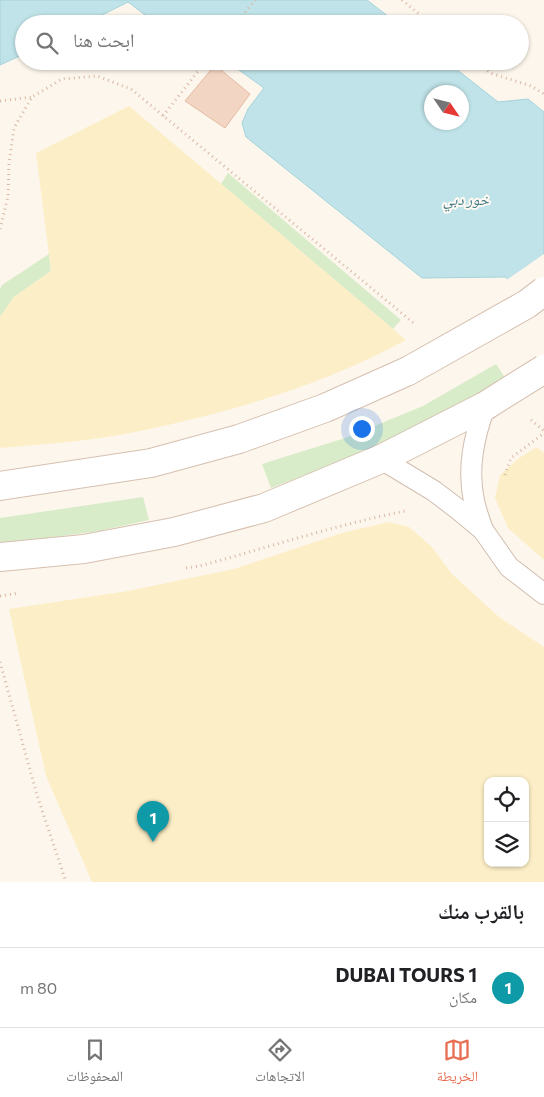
<!DOCTYPE html>
<html lang="ar">
<head>
<meta charset="utf-8">
<style>
  :root { --surface:#fff; --page:#f2f2f2; --text:#202124; --muted:#757577; --line:#e0e0e0; --accent:#e76f51 }
  body { margin:0; font-family:Commissioner,"Noto Naskh Arabic",sans-serif; background:var(--page); color:var(--text); direction:rtl }
  .controls { position:absolute; right:15px; bottom:15px; display:grid; overflow:hidden; border-radius:10px; box-shadow:0 1px 4px #0004 }
  .controls button { width:45px; height:45px; display:grid; place-items:center; padding:0; border:0; border-bottom:1px solid var(--line); background:var(--surface); color:var(--text); font:25px sans-serif }
  .compass { position:absolute; left:424px; top:85px; width:45px; height:45px; border-radius:50%; background:var(--surface); box-shadow:0 1px 4px #0004; rotate:125deg }
  .you { position:absolute; left:361px; top:428px; width:18px; height:18px; margin:-12px; border:4px solid #fff; border-radius:50%; background:#1a73e8; box-shadow:0 0 0 8px #1a73e833 }
  .badge { display:grid; place-items:center; width:32px; height:32px; border-radius:50%; background:var(--accent); color:#fff; font-size:16px; font-weight:700 }
  .pin { position:absolute; translate:-50% -41px; filter:drop-shadow(0 1px 2px #0008) }
  .pin::after { content:''; position:absolute; top:26px; width:18px; height:15px; background:inherit; clip-path:polygon(0 0,100% 0,50% 100%) }
  .list { margin:0; padding:0; list-style:none }
  h2 { display:flex; justify-content:space-between; align-items:center; height:65px; margin:0; padding:0 20px; font-size:21px }
  h2 small { font-size:16px; font-weight:400; color:var(--muted) }
  .list li { display:grid; grid-template-columns:32px 1fr auto; gap:15px; align-items:center; box-sizing:border-box; height:80px; padding:0 20px; border-top:1px solid var(--line) }
  .list b { display:block; font-size:19px; white-space:nowrap }
  .list p { margin:0; font-size:16px; white-space:nowrap; color:var(--muted) }
  .list em { font-size:16px; font-style:normal; color:var(--muted) }
  .icon { flex:none; width:28px; height:28px; fill:none; stroke:currentColor; stroke-width:2; stroke-linecap:round; stroke-linejoin:round }
  .map { position:relative; flex:none; width:544px; height:882px; overflow:hidden; direction:ltr }
  .search { position:absolute; background:var(--surface); box-shadow:0 1px 4px #0004; left:15px; right:15px; top:15px; height:55px; display:flex; align-items:center; gap:12px; box-sizing:border-box; padding:0 18px; border-radius:28px; color:var(--muted); font-size:19px }
  .sheet { height:145px; background:var(--surface) }
  nav { display:flex; justify-content:space-around; align-items:center; box-sizing:border-box; height:70px; border-top:1px solid var(--line); background:var(--surface); font-size:14px; color:var(--muted) }
  nav a { display:grid; justify-items:center; gap:2px }
  nav .on { color:var(--accent) }
  .map>svg:first-child { display:block }
  .green { fill:#d8ecc9 }
  .sand { fill:#fcefc7; fill-rule:evenodd }
  .water { fill:#bfe3e8; stroke:#a5d3da; fill-rule:evenodd }
  .pier { fill:#fdf6ec }
  .building { fill:#f3d5c3; stroke:#e6bba3 }
  .lines { fill:none; stroke-linecap:round; stroke-linejoin:round }
  .lane-casing { stroke:#d1beb0; stroke-width:22 }
  .secondary-casing { stroke:#d6c0b0; stroke-width:30 }
  .path { stroke:#d9b8a5; stroke-width:3; stroke-dasharray:1 4; stroke-linecap:butt }
  .lane { stroke:#fff; stroke-width:20 }
  .secondary { stroke:#fff; stroke-width:28 }
  .secondary-bridge-casing { stroke:#d6c0b0; stroke-width:30; stroke-linecap:butt }
  .secondary-bridge { stroke:#fff; stroke-width:28 }
  .labels { text-anchor:middle; stroke-width:4; stroke-linejoin:round; paint-order:stroke }
  .water-label { font-size:15px; font-style:italic; fill:#437c86; stroke:#fffaf3 }
</style>
</head>
<body>
<div class="map">
<svg width="544" height="882" viewBox="0 0 544 882">
  <rect width="100%" height="100%" fill="#fdf6ec"/>
  <g class="green">
    <polygon points="228,173 401,320 393,329 221,184"/>
    <polygon points="49,254 51,271 14,297 0,317 0,289 2,285"/>
    <polygon points="496,364 506,379 457,416 271,488 262,464 345,438 423,406"/>
    <polygon points="143,497 149,520 99,531 0,544 0,518"/>
  </g>
  <g class="sand">
    <path d="M 129,106 L 406,340 C 324,385 231,412 140,431 C 94,441 46,444 0,448 L 0,317 L 14,297 L 51,271 L 36,153 Z"/>
    <polygon points="537,447 544,453 544,560 508,528 495,498 500,475 519,458"/>
    <path d="M 389,522 L 409,527 L 432,547 L 452,574 L 499,617 L 544,647 L 544,882 L 92,882 L 46,776 L 9,609 L 128,591 L 234,569 L 342,533 ZM 488,781 L 525,781 L 525,863 L 488,863 Z"/>
  </g>
  <g class="water">
    <polygon points="0,0 367,0 398,24 157,24 128,2 84,24 24,24 24,54 0,65"/>
    <path d="M 208,61 L 446,61 L 498,102 L 528,99 L 544,112 L 544,329 L 506,277 L 422,278 L 246,137 L 242,123 L 248,109 L 264,88 L 232,65 ZM 432,92 L 462,92 L 462,122 L 432,122 Z"/>
  </g>
  <polygon class="pier" points="544,254 544,331 505,281"/>
  <polygon class="building" points="215,65 250,94 225,128 185,101"/>
  <g class="lines">
    <defs>
      <g id="lane">
        <polyline points="381,459 434,491 459,510 483,530 509,567 544,594"/>
        <path d="M 483,530 C 480,521 476,511 474,501 C 467,468 474,437 485,406"/>
      </g>
      <g id="secondary">
        <polyline points="0,486 151,463 239,439 325,408 408,371"/>
        <polyline points="0,557 84,549 174,532 264,508 381,459 485,406"/>
      </g>
    </defs>
    <use href="#lane" class="lane-casing"/>
    <use href="#secondary" class="secondary-casing"/>
    <g class="path">
      <polyline points="402,0 431,24"/>
      <polyline points="236,24 255,0"/>
      <polyline points="476,61 490,73 531,86 544,94"/>
      <polyline points="0,101 32,97"/>
      <polyline points="163,116 206,61"/>
      <polyline points="0,229 8,197 9,163 14,128 32,97 62,79 97,76 131,89 416,325"/>
      <polyline points="531,420 544,431"/>
      <polyline points="505,475 511,458 544,433"/>
      <path d="M 186,568 L 200,566 C 269,547 336,525 405,511"/>
      <polyline points="0,596 19,593"/>
      <polyline points="0,662 37,795 66,882"/>
    </g>
    <use href="#lane" class="lane"/>
    <use href="#secondary" class="secondary"/>
    <defs>
      <g id="secondary-bridge">
        <polyline points="408,371 527,304 544,291"/>
        <polyline points="485,406 544,369"/>
      </g>
    </defs>
    <use href="#secondary-bridge" class="secondary-bridge-casing"/>
    <use href="#secondary-bridge" class="secondary-bridge"/>
  </g>
  <g class="labels">
    <g class="water-label">
      <text x="466" y="205">خور دبي</text>
    </g>
  </g>
</svg>
<div class="controls">
<button><svg class="icon" aria-label="locate" viewBox="0 0 24 24"><circle cx="12" cy="12" r="6"/><path d="M12 2v4M12 18v4M2 12h4M18 12h4"/></svg></button>
<button><svg class="icon" aria-label="layers" viewBox="0 0 24 24"><path d="M12 4l9 5-9 5-9-5zM3 14l9 5 9-5"/></svg></button>
</div>
<svg class="compass" viewBox="-18 -18 36 36"><path d="M0-13l5 13h-10z" fill="#e53935"/><path d="M0 13l5-13h-10z" fill="#757577"/></svg>
<div class="you"></div>
<div class="pin badge" style="left:153px;top:842px;background:#0f9aa8">1</div>
<div class="search"><svg class="icon" aria-label="search" viewBox="0 0 24 24"><circle cx="10" cy="10" r="6"/><path d="M15 15l6 6"/></svg>ابحث هنا</div>
</div>
<section class="sheet">
<h2>بالقرب منك<small></small></h2>
<ul class="list">
<li><span class="badge" style="background:#0f9aa8">1</span><div><b>1 DUBAI TOURS</b><p>مكان</p></div><em>80 m</em></li>
</ul>
</section>
<nav>
<a class="on"><svg class="icon" aria-label="map" viewBox="0 0 24 24"><path d="M3 6l6-2 6 2 6-2v14l-6 2-6-2-6 2zM9 4v14M15 6v14"/></svg>الخريطة</a>
<a><svg class="icon" aria-label="directions" viewBox="0 0 24 24"><path d="M12 3l9 9-9 9-9-9zM9 14v-3h6M13 9l2 2-2 2"/></svg>الاتجاهات</a>
<a><svg class="icon" aria-label="saved" viewBox="0 0 24 24"><path d="M7 4h10v16l-5-4-5 4z"/></svg>المحفوظات</a>
</nav>
</body>
</html>
